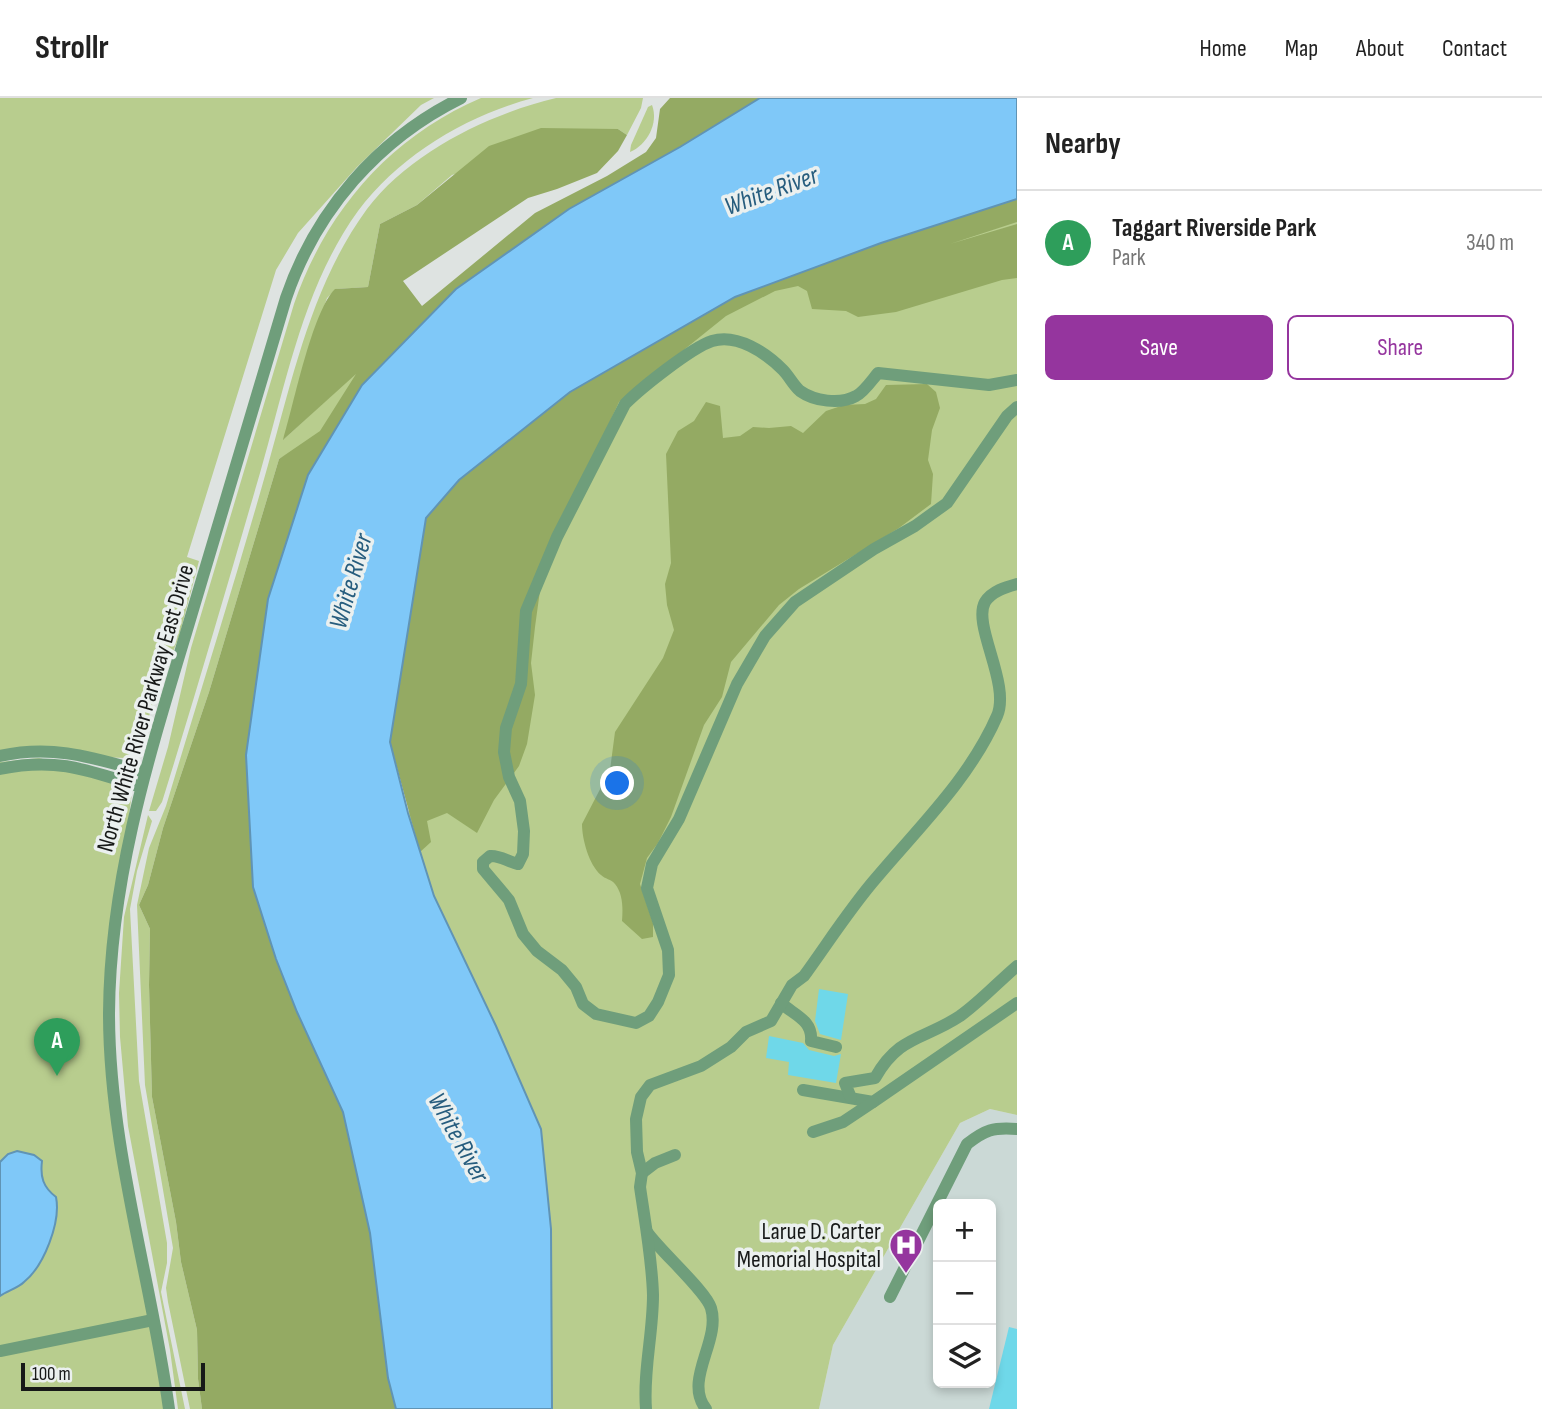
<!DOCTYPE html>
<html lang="en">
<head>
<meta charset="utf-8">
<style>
  :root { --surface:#fff; --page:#f6f6f6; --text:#222; --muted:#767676; --line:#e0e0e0; --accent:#95359e }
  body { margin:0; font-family:"Sofia Sans Condensed",sans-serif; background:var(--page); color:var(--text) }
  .controls { position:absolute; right:21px; bottom:21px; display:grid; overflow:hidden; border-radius:10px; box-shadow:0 4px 10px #0003 }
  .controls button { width:63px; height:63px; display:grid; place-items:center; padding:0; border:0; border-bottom:2px solid var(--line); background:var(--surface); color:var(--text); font:35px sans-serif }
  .scale { position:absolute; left:21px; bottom:18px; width:184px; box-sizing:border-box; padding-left:7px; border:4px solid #171918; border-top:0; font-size:19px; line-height:24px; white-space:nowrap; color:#171918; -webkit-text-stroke:5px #ebf0ef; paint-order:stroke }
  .you { position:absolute; left:618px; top:686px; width:24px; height:24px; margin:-18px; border:5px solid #fff; border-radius:50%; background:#1a73e8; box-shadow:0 0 0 10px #1a73e833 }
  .badge { display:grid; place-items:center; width:46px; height:46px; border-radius:50%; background:var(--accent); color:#fff; font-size:23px; font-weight:700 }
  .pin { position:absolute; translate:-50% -58px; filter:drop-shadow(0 2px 4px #0008) }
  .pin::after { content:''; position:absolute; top:37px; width:24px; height:21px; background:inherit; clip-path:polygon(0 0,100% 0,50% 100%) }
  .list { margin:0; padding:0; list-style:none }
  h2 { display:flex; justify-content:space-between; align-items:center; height:91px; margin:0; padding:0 28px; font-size:30px }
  h2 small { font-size:23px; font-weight:400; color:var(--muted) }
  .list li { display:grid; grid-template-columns:46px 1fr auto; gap:21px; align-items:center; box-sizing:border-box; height:105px; padding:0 28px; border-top:2px solid var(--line) }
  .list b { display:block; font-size:26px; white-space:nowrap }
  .list p { margin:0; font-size:23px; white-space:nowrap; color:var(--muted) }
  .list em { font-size:23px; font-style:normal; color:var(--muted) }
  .actions { display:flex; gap:14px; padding:21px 28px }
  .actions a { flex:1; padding:16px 0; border:2px solid var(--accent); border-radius:10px; text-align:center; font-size:24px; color:var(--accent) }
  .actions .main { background:var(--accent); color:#fff }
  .icon { flex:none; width:38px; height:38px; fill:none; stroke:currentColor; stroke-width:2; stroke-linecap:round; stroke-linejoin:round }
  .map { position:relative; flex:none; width:1017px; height:1311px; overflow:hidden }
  header { display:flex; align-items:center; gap:42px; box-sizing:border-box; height:98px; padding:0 35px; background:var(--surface); border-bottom:2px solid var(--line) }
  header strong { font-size:33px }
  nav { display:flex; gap:38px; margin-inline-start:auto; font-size:24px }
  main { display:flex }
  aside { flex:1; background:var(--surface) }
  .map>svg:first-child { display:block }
  .built { fill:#cbd9d6; fill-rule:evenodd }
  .green { fill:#b8cd8e }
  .forest { fill:#94aa63 }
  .water { fill:#7fc8f8; stroke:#6094b5; stroke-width:2 }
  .building { fill:#6fd8e9 }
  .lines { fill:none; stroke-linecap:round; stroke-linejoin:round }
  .minor { stroke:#6f9e7b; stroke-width:12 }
  .labels { text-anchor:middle; stroke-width:7; stroke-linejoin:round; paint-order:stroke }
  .street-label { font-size:24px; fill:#171918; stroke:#ebf0ef }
  .poi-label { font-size:24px; fill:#171918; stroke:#ebf0ef; text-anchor:end }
  .water-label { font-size:26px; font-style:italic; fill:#275d7e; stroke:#ebf0ef }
</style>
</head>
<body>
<header>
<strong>Strollr</strong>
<nav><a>Home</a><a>Map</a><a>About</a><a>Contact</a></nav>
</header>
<main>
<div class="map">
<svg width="1017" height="1311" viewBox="0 0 1017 1311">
  <rect width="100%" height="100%" fill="#dee3e1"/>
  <path class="built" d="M 990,1011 L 1017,1017 L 1017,1311 L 819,1311 L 833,1247 L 960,1025 ZM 938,1106 L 991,1106 L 991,1285 L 938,1285 Z"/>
  <g class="green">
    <polygon points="0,0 434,0 421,7 357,69 298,135 276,172 187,459 199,463 179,539 155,598 140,649 124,660 0,654"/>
    <path d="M 481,0 L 533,0 C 466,18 400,57 358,113 C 303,189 286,286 260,375 C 228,485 196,595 162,704 L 156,713 L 149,713 L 168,649 L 191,550 L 294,206 C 326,113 390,39 481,0 Z"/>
    <path d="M 556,0 L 643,0 L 641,10 L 627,37 L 618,31 L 593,32 L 452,77 L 417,107 L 380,126 L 368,189 L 336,191 L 327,200 L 306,261 L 284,341 L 358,273 L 337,328 L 279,361 L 209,594 L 163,730 L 148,787 L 139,807 L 150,831 L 149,887 L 152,999 L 176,1124 L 181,1164 L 197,1232 L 198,1281 L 202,1311 L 190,1311 L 168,1204 L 166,1190 L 173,1150 L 145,987 L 137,807 L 149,750 L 166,708 C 200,594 236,481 268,367 C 293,279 312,186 367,111 C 410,54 489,16 556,0 Z"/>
    <path d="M 652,7 C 659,25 647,47 630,54 L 631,47 L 648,9 Z"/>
    <polygon points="1017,101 1017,1017 990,1011 960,1025 833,1247 819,1311 552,1311 551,1131 541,1031 496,928 434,798 408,715 525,365 735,199"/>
    <polygon points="39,660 133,686 122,774 109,914 119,1041 164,1311 0,1311 0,664"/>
    <polygon points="148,717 152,723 137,773 130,811 139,983 167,1145 167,1165 161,1194 185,1311 178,1311 170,1252 128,1028 120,939 119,895 124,819"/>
  </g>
  <g class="forest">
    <path d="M 670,0 L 760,0 L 680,49 L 569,111 L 456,191 L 362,288 L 308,377 L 276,861 L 297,914 L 343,1014 L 370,1135 L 388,1280 L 396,1311 L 202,1311 L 198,1281 L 197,1232 L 181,1164 L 176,1124 L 152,999 L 149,887 L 150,831 L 139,807 L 148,787 L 163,730 L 209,594 L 279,361 L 320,333 L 356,276 L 283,342 C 294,306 312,214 335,191 L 368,189 L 380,126 L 417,107 L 489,48 L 541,30 L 618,31 L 627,37 L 618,53 L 597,75 L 557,91 L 528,100 L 403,183 L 422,208 L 535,115 L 607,78 L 646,54 L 656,40 L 660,11 Z"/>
    <polygon points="1017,101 1017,124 950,146 1017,126 1017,180 1002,182 896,214 858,219 846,213 812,211 807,193 798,188 775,193 726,218 619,304 584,380 545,456 535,529 531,565 535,597 527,646 519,668 494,702 477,735 447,715 427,723 431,744 420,754 390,644 426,420 459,382 570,294 735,199 881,145"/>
    <path d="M 927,286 L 936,294 L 940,310 L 932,332 L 928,362 L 933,376 L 931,406 L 899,430 L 799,491 L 779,507 L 731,564 L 722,599 L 704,627 L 671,719 L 658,745 L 647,760 L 640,786 L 653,825 L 653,839 L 642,841 L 622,823 C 623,810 623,796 615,786 C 611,781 605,781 601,777 C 589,767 582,741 582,726 L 610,672 L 615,634 L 663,560 L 674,532 L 667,507 L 665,486 L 671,465 L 666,356 L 678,333 L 694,323 L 706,304 L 720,308 L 723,340 L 740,338 L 753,329 L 769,330 L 791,328 L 803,335 L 826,313 L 844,307 L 865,306 L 876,301 L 886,287 Z"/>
  </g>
  <g class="water">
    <polygon points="760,0 1017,0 1017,101 881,145 735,199 570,294 459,382 426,420 390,644 408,715 434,798 496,928 541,1031 551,1131 552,1311 396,1311 388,1280 370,1135 343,1014 297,914 276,861 253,789 246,657 268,501 308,377 362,287 456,191 569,111 680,49"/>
    <path d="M 17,1053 L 34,1057 L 42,1063 C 40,1079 43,1089 56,1099 C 61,1124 44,1168 24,1184 C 18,1190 7,1193 0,1198 L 0,1064 L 8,1056 Z"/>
  </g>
  <g class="building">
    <polygon points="819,891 848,896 841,942 820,936 815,923"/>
    <polygon points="769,938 803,945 809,952 834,958 841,956 836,985 788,977 789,964 766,960"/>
    <polygon points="1009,1229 1017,1231 1017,1311 989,1311"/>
  </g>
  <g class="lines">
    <g class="minor">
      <path d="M 1017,282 L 989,287 L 878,275 C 872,282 864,294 856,298 C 840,307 814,303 800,293 C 793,287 789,278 783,272 C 766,255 737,235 712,243 C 691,250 641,290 625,306 L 557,439 L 526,513 L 521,586 L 506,630 L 504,654 L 509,679 L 520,703 L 524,733 L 523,756 L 518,766 C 508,764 500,757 490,758 L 483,764 L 483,771 L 509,802 L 523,836 L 537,853 L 562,872 L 576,889 L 583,906 L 596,916 L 636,925 L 649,918 L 658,904 L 669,877 L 668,852 L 647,790 L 652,766 L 679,721 L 737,586 L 765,538 L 795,504 L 874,451 L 915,428 L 947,405 L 1007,318 L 1017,309"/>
      <path d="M 0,658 C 53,646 94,660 145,674"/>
      <path d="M 0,671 C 56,659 88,672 141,689"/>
      <path d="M 781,905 C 794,917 813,922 811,943 L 836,949"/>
      <polyline points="803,992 873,1004 1017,905"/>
      <path d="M 851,1000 L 845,985 L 875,980 C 899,937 924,942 960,918 C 981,903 997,885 1017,868"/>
      <polyline points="813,1034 843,1024 873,1004"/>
      <polyline points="642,1075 655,1065 675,1057"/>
      <path d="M 647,1134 C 660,1153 706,1193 711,1210 C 721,1243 683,1282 706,1311"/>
      <path d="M 890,1199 L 967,1046 C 985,1032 993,1029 1017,1031"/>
      <polyline points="0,1253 153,1222"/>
      <path d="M 169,1311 C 151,1179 109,1050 109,915 C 110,782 148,661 186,535 C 219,423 253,312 286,200 C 316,112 378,41 461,0"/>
      <path d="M 646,1311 C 643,1273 653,1236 653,1197 C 652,1161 645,1124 640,1089 L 642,1075 L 637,1054 L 636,1021 L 641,999 L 650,987 L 701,968 L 731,949 L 746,934 L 771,923 L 792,887 L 804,878 C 828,845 850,810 877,779 C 920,728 970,680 997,618 C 1011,586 972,527 985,504 C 992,493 1006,489 1017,486"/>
    </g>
  </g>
  <defs>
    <symbol id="hospital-pin" viewBox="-11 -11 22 30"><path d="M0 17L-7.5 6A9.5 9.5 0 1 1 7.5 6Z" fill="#95359e" stroke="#ebf0ef"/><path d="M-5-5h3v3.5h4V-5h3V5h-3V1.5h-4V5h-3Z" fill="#fff"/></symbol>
  </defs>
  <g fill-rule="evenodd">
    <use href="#hospital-pin" x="887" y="1128" width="38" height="52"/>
  </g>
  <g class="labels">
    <g class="street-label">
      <text transform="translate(145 610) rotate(-74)" y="8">North White River Parkway East Drive</text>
    </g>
    <g class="poi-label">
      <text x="881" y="1141">Larue D. Carter<tspan x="881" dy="28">Memorial Hospital</tspan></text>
    </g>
    <g class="water-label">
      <text transform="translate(771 92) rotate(-20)" y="9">White River</text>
      <text transform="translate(350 483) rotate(-74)" y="9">White River</text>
      <text transform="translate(459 1039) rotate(61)" y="9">White River</text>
    </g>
  </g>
</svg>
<div class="controls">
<button>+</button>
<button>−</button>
<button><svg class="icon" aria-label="layers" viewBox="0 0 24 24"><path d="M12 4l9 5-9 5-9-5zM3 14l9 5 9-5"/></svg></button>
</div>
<div class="scale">100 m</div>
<div class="you"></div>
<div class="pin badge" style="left:57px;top:978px;background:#2e9e5b">A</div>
</div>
<aside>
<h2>Nearby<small></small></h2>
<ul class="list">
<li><span class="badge" style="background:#2e9e5b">A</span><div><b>Taggart Riverside Park</b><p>Park</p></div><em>340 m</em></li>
</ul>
<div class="actions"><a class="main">Save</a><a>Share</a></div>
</aside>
</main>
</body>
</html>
